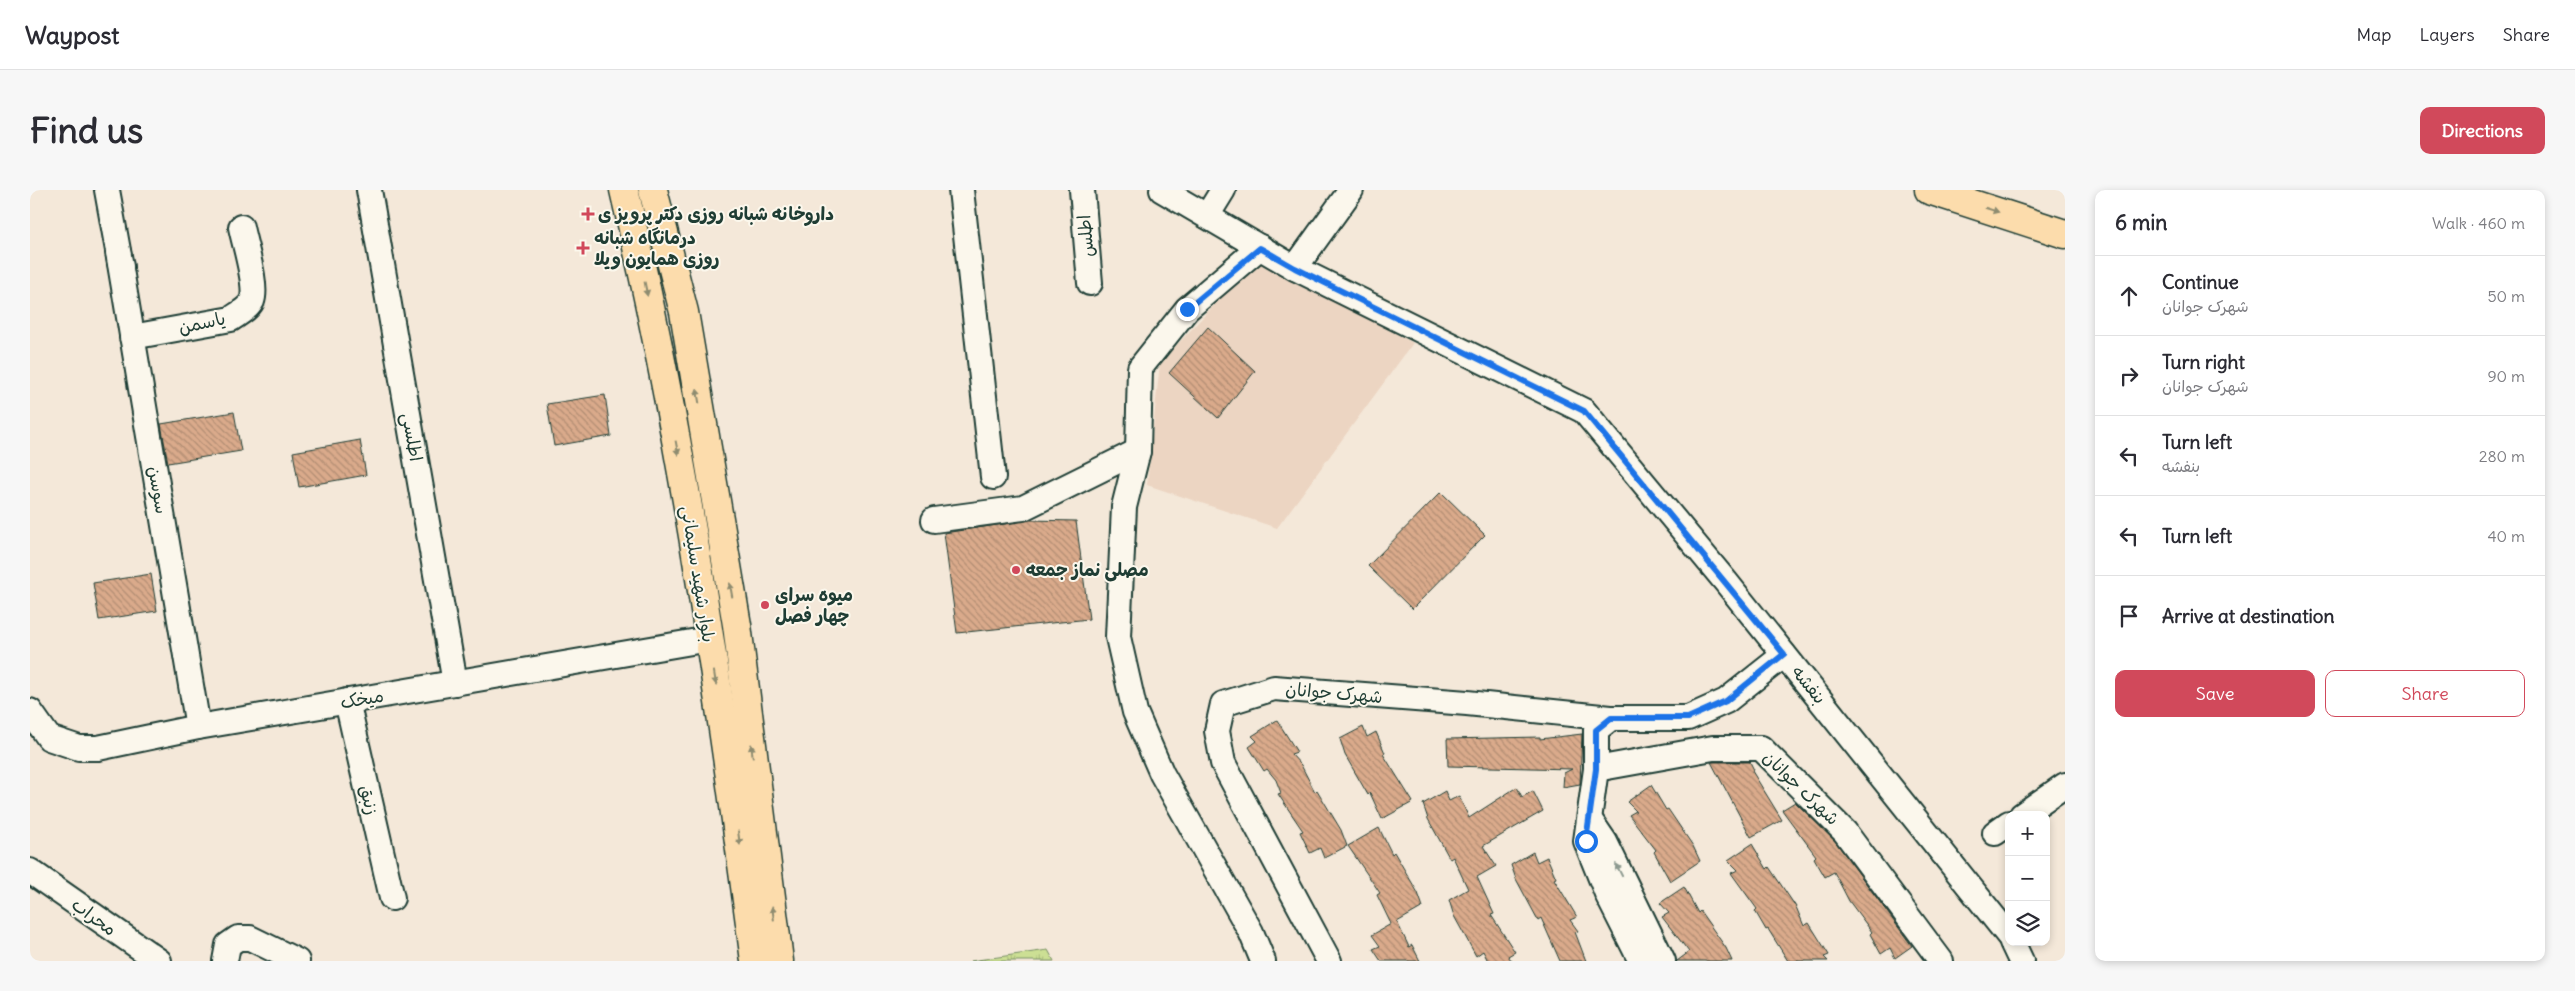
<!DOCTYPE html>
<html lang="en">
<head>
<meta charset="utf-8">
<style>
  :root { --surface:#fff; --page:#f7f7f7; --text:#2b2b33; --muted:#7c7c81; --line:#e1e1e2; --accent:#d1495b }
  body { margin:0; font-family:Delius,"Playpen Sans Arabic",sans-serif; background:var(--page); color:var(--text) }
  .controls { position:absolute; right:15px; bottom:15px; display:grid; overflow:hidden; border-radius:10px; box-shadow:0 2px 8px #0003 }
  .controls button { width:45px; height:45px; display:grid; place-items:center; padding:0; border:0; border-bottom:1px solid var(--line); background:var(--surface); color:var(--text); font:25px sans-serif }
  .stop { position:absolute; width:15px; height:15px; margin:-11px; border:4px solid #1a73e8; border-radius:50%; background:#fff }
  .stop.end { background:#1a73e8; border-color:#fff; box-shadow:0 1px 5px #0008 }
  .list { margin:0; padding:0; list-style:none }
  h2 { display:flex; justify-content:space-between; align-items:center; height:65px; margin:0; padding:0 20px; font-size:21px }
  h2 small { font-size:16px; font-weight:400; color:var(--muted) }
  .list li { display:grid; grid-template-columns:32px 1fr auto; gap:15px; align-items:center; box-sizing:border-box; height:80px; padding:0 20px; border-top:1px solid var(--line) }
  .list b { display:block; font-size:19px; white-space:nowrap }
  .list p { margin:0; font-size:16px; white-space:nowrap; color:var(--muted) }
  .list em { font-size:16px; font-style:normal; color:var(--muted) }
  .actions { display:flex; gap:10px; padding:15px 20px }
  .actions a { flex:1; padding:11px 0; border:1px solid var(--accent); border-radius:10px; text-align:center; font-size:18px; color:var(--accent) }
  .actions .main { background:var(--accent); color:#fff }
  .icon { flex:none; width:28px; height:28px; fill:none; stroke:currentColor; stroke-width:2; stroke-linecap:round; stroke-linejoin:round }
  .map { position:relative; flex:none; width:2035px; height:771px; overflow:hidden; border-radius:10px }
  header { display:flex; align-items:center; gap:30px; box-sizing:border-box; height:70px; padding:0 25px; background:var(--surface); border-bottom:1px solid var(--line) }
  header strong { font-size:24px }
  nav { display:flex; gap:28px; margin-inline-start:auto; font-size:18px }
  .intro { display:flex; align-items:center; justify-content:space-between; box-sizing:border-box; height:120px; padding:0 30px }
  h1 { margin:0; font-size:35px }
  .button { padding:12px 22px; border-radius:10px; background:var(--accent); color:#fff; font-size:18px; font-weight:700 }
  main { display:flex; gap:30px; padding:0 30px }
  aside { flex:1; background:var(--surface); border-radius:10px; box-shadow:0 2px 8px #0003 }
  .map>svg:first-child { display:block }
  .built { fill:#ecd5c2 }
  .park { fill:url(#park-tufts); stroke:#768e64 }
  .building { fill:url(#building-back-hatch); stroke:#1f3d34 }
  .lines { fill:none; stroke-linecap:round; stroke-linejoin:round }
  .minor-casing { stroke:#1f3d34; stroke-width:28 }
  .major-casing { stroke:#1f3d34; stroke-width:31 }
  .minor { stroke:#fbf7ec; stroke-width:24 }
  .major { stroke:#fcdcac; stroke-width:28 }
  .oneway { fill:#8e8c70 }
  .oneway2 { fill:#8d9a90 }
  .route { stroke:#1a73e8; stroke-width:6 }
  .poi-dot { fill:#d1495b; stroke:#fbf7ec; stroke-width:2 }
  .labels { text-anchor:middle; stroke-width:4; stroke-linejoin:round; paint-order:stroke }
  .poi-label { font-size:18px; font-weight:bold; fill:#1f3d34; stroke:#fbf7ec; text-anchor:start }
  .street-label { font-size:18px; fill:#1f3d34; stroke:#fbf7ec }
</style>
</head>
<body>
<header>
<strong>Waypost</strong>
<nav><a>Map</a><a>Layers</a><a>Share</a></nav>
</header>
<div class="intro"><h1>Find us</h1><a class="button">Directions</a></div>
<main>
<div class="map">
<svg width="2035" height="771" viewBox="0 0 2035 771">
  <defs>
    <pattern id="park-tufts" width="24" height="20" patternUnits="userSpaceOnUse" patternTransform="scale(1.25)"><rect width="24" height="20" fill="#ccdf94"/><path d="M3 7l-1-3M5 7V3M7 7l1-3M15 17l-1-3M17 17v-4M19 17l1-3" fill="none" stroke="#afc080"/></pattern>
    <pattern id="building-back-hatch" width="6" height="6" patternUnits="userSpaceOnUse" patternTransform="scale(1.25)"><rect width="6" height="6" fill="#daaa8b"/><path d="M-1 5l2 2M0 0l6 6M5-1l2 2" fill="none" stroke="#b08c72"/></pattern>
  </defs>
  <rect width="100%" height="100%" fill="#f4e8d9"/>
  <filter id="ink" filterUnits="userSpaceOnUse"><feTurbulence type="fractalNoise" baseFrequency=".02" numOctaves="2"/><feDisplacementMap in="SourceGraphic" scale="10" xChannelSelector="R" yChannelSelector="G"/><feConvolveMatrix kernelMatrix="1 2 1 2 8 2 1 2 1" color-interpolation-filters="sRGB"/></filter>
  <g filter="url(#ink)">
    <polygon class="built" points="1229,67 1383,153 1247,338 1117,295 1130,173"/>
    <polygon class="park" points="1018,760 1024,771 940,771"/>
    <g class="building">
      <polygon points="1178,137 1225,181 1188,228 1139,183"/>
      <polygon points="575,205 581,246 524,256 517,214"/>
      <polygon points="204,222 211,261 138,273 131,234"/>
      <polygon points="330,250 336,285 269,297 263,262"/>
      <polygon points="1411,302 1455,345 1382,419 1338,376"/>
      <polygon points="1000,330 1046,331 1059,429 927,443 914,343"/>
      <polygon points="121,384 127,421 69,430 63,393"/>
      <polygon points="1247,530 1267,562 1261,564 1271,575 1285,602 1287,600 1311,640 1317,656 1294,668 1290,658 1280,663 1270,642 1273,641 1248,604 1251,603 1246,590 1237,579 1234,581 1219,557 1227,551 1222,546"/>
      <polygon points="1333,537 1337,547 1346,542 1355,563 1353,564 1383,612 1352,629 1340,603 1338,605 1315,565 1310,549"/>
      <polygon points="1552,544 1550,594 1533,597 1534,583 1542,579 1418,576 1417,549 1510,547 1510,549"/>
      <polygon points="1681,572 1720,572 1724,580 1722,581 1752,630 1721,647"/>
      <polygon points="1621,595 1636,620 1638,619 1663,656 1670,671 1640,691 1624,662 1626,660 1599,625 1606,621 1597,612"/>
      <polygon points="1487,597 1492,607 1503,601 1513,621 1453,656 1466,676 1447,687 1464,724 1461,725 1485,762 1478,766 1482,771 1458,771 1453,761 1446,766 1424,726 1419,710 1438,699 1423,667 1420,669 1398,629 1393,614 1415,601 1419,611 1429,606 1439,628"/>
      <polygon points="1765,612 1805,651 1882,756 1865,768 1860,758 1851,764 1840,744 1842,742 1819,711 1804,682 1795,687 1784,668 1786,666 1752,620"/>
      <polygon points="1349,638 1362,664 1364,662 1388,703 1393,717 1367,732 1379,757 1382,755 1390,771 1351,771 1343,759 1350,756 1342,745 1361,734 1347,705 1350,703 1318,656"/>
      <polygon points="1722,654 1737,679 1739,677 1766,717 1774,736 1779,733 1799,765 1794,767 1798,771 1758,771 1738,739 1736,740 1725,721 1727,719 1701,683 1708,680 1698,670"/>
      <polygon points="1503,662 1507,672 1517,667 1526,688 1524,689 1547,727 1540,730 1548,741 1545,742 1556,771 1530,771 1511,728 1508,730 1486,689 1481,675"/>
      <polygon points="1654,697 1668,723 1670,721 1696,758 1702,771 1647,771 1659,762 1632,727 1639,723 1630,713"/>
    </g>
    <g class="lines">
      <defs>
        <g id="minor">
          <polyline points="77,0 91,77"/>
          <polyline points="339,0 425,493"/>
          <polyline points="931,0 963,287"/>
          <polyline points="1052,0 1060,93"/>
          <polyline points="1132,0 1265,78 1554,221 1696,392 1979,746"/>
          <polyline points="1177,26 1193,0"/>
          <polyline points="1230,57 1157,119 1110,178 1108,261 1094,317 1088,447 1105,522 1132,584 1221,742 1233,771"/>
          <polyline points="88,62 168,537"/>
          <polyline points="1265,78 1321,0"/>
          <path d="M 102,147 L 201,129 C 208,124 218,119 222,111 C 228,96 214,53 211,37"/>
          <polyline points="904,330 993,318 1108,261"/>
          <polyline points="317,511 362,708"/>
          <polyline points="0,521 19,548 49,558 68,558 168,537 679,449"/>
          <polyline points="1581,528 1566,540 1566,579 1556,651 1578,706 1611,771"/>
          <polyline points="1566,579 1683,558 1731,558 1815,642 1911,771"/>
          <polyline points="1992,625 2035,595"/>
          <polyline points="1560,630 1575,652 1633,771"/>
          <polyline points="1965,643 1979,633"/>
          <polyline points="0,681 129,771"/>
          <polyline points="1982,752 1991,771"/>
          <polyline points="195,771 198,755 208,748 220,748 267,771"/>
          <polyline points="1299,771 1193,573 1187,541 1193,514 1244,498 1437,513 1581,528 1658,528 1696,511 1754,465"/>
        </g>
        <g id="major">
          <path d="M 594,0 C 654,254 691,513 725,771"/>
          <polyline points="623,0 654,122 707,435 749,771"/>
          <polyline points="1899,0 2035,44"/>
        </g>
      </defs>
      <use href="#minor" class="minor-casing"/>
      <use href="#major" class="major-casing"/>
      <use href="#minor" class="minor"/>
      <use href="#major" class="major"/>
    </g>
    <defs><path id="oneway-solid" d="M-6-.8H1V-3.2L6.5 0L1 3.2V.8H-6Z" transform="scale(1.25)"/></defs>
    <g class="oneway">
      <use href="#oneway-solid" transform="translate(1962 20) rotate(18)"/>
      <use href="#oneway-solid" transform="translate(616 99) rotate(79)"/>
      <use href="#oneway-solid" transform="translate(668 206) rotate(-100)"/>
      <use href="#oneway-solid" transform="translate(647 258) rotate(79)"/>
      <use href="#oneway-solid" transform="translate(701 400) rotate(-100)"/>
      <use href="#oneway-solid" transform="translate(685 488) rotate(81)"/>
      <use href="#oneway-solid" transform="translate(722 561) rotate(-97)"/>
      <use href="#oneway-solid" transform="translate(709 648) rotate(82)"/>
      <use href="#oneway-solid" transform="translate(743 723) rotate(-97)"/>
    </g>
    <use class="oneway2" href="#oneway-solid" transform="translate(1589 680) rotate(-117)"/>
  </g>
  <g class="lines" filter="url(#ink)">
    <polyline class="route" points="1157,119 1230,58 1265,78 1554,221 1754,464 1696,511 1658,528 1581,528 1566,540 1566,579 1556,651"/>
  </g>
  <g class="poi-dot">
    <path d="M555.5 16.5h5v5h5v5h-5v5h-5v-5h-5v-5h5z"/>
    <path d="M550.5 50.5h5v5h5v5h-5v5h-5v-5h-5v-5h5z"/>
    <circle cx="986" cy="380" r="5"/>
    <circle cx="735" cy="415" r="5"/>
  </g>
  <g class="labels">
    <g class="poi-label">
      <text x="568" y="30">داروخانه شبانه روزی دکتر پرویز ی</text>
      <text x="564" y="54">درمانگاه شبانه<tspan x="564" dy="21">روزی همایون ویلا</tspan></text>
      <text x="996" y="386">مصلی نماز جمعه</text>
      <text x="745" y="411">میوه سرای<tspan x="745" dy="21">چهار فصل</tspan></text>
    </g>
    <g class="street-label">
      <text transform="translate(1056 46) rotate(-95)" y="6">اطلس</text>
      <text transform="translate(172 133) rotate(-12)" y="6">یاسمن</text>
      <text transform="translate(382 247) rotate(80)" y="6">اطلسی</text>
      <text transform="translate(128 300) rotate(80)" y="6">سوسن</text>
      <text transform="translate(668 384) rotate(81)" y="6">بلوار شهید سلیمانی</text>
      <text transform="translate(1779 495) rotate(51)" y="6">بنفشه</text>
      <text transform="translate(1304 503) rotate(5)" y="6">شهرک جوانان</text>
      <text transform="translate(332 509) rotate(-10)" y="6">میخک</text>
      <text transform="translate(1771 598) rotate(44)" y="6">شهرک جوانان</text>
      <text transform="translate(339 610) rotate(77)" y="6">زنبق</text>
      <text transform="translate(64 727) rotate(36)" y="6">محراب</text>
    </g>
  </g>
</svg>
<div class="controls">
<button>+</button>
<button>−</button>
<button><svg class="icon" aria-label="layers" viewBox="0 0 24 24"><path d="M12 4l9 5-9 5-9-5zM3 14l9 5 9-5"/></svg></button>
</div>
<div class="stop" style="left:1556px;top:651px"></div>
<div class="stop end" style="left:1157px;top:119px"></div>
</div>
<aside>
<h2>6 min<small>Walk · 460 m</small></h2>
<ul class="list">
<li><svg class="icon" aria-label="ahead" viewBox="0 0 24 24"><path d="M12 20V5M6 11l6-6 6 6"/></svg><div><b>Continue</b><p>شهرک جوانان</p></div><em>50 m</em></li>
<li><svg class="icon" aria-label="right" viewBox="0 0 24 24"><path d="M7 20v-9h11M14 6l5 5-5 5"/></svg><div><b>Turn right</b><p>شهرک جوانان</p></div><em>90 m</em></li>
<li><svg class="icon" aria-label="left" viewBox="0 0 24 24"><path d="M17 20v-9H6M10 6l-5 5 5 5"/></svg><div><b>Turn left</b><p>بنفشه</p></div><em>280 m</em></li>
<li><svg class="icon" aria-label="left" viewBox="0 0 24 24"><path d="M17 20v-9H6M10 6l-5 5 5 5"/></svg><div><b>Turn left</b></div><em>40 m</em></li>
<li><svg class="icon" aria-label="arrive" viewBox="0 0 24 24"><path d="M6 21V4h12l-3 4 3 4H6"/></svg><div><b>Arrive at destination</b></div></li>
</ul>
<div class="actions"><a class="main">Save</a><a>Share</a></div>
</aside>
</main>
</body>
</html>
